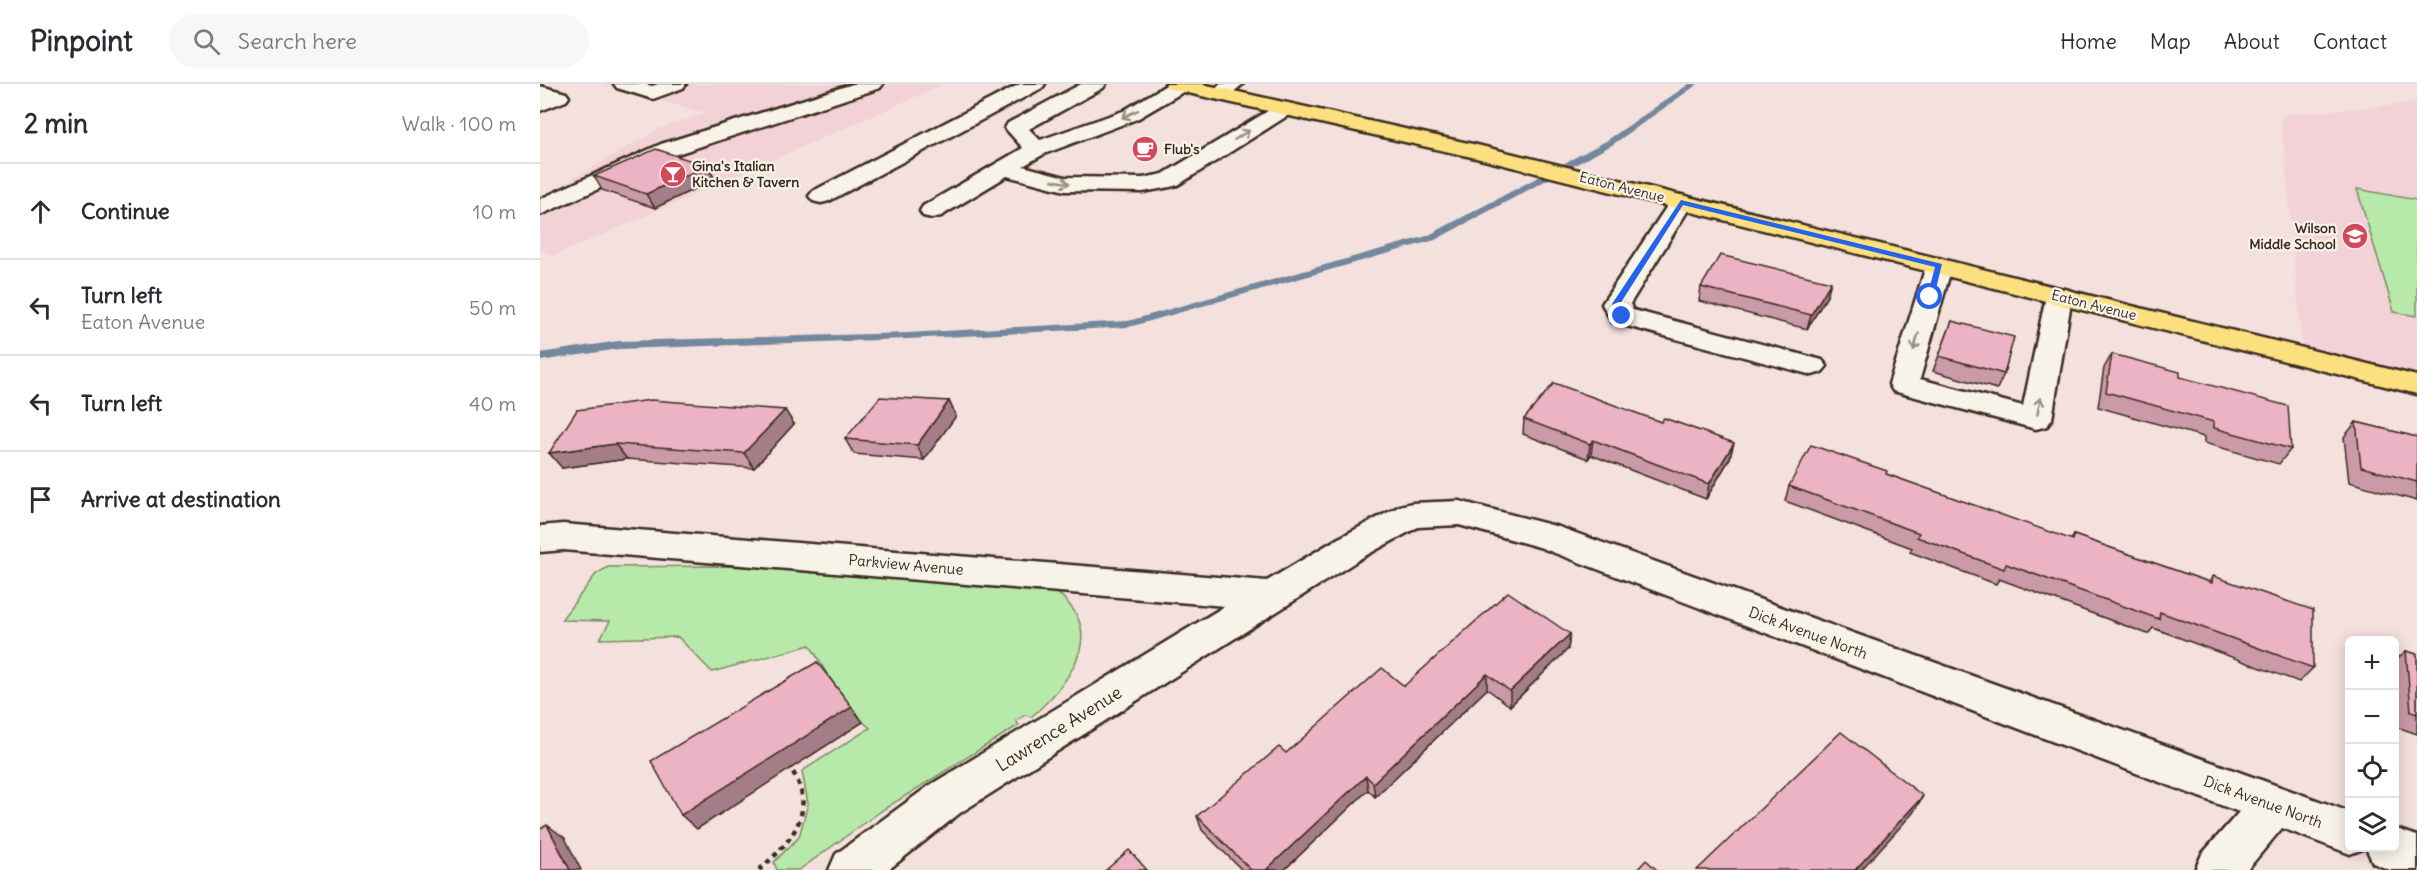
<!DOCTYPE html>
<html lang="en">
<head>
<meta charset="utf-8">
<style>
  :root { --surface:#fff; --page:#f7f7f7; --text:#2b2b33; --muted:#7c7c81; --line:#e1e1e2 }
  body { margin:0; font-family:Delius,sans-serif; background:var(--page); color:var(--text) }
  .controls { position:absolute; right:18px; bottom:18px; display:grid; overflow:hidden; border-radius:9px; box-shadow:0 3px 15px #0003 }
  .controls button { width:54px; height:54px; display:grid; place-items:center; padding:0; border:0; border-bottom:2px solid var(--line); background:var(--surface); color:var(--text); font:30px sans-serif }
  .stop { position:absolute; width:18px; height:18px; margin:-14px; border:4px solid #2563eb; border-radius:50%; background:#fff }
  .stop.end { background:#2563eb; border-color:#fff; box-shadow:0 2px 6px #0008 }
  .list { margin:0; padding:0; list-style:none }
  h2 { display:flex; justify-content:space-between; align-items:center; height:78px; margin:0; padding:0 24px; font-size:26px }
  h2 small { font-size:20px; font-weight:400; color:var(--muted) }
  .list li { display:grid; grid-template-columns:39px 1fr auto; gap:18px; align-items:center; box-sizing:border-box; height:96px; padding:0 24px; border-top:2px solid var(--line) }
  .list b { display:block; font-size:22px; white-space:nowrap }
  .list p { margin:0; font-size:20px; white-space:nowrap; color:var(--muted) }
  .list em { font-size:20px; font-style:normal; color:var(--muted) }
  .icon { flex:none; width:33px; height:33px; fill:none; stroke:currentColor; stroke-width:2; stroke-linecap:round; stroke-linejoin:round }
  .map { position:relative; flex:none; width:1877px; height:786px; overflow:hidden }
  header { display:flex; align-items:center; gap:36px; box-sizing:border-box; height:84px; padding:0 30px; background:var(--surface); border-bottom:2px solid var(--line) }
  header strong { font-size:28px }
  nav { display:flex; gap:33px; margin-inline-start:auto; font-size:21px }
  .search { width:420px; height:54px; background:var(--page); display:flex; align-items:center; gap:15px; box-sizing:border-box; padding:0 21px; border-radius:33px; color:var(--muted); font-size:22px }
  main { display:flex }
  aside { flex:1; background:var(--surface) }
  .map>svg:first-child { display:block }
  .built { fill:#f2d2d6 }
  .green { fill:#b7e9aa; stroke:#798a64; stroke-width:1.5 }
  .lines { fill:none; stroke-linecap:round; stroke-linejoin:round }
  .stream { fill:#73879d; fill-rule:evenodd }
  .minor-casing { stroke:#3b2a1e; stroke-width:5 }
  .major-casing { stroke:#3b2a1e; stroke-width:5 }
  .path { stroke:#3b2a1e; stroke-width:4.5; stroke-dasharray:5 5; stroke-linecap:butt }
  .minor { fill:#f7f3e8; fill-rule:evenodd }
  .major { fill:#fce080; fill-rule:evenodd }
  .wall { fill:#cb9aa9; stroke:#3b2a1e; stroke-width:1.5 }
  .shaded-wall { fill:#a57d89; stroke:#3b2a1e; stroke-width:1.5 }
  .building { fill:#ecb3c4; stroke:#3b2a1e; stroke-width:1.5 }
  .oneway { stroke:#998e83 }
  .route { fill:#2563eb }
  .labels { text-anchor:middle; stroke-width:4.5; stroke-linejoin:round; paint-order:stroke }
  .far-poi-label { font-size:14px; font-weight:bold; fill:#3b2a1e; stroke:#f7f3e8; text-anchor:start }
  .far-street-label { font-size:14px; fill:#3b2a1e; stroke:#f7f3e8 }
  .street-label { font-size:15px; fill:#3b2a1e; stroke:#f7f3e8 }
  .near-street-label { font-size:18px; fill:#3b2a1e; stroke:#f7f3e8 }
</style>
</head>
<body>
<header>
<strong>Pinpoint</strong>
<div class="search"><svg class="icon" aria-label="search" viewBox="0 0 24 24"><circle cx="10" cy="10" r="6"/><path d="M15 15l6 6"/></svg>Search here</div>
<nav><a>Home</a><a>Map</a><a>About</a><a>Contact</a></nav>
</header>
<main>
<aside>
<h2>2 min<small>Walk · 100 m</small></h2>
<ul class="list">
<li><svg class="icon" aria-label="ahead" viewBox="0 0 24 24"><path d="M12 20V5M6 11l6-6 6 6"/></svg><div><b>Continue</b></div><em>10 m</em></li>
<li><svg class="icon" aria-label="left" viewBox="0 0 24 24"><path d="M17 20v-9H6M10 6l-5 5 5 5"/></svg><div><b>Turn left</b><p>Eaton Avenue</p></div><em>50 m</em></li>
<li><svg class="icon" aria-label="left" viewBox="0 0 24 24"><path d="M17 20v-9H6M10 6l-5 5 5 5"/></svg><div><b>Turn left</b></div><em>40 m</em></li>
<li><svg class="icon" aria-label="arrive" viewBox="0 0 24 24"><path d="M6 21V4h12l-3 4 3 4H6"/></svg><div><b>Arrive at destination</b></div></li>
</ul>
</aside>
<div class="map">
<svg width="1877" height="786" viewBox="0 0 1877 786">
  <rect width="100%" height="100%" fill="#f4e0dd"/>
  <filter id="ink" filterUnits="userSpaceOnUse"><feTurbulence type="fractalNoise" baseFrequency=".0167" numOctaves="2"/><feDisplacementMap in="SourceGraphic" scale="12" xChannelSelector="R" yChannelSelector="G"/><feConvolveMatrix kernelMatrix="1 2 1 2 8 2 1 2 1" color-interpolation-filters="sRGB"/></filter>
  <g filter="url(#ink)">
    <g class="built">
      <polygon points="60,0 405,0 14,172 0,166 0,114 121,44 166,29"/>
      <polygon points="1877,19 1877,301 1763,273 1741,31"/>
    </g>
    <g class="green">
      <polygon points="1817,105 1877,116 1877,232 1854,228"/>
      <path d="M 184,482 L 356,489 L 503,503 C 519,509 522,511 532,524 C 561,562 519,609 491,633 L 485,631 L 476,637 L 479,641 L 344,725 L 259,786 L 237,786 L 234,778 L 259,753 L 268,720 L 262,687 L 330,644 L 323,638 L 288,592 L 270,561 L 172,588 L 138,553 L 60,555 L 70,537 L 21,536 L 56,490 L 68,483 Z"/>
    </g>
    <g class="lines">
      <polygon class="stream" points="1149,0 1158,0 1072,61 895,156 589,243 368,255 79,265 0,277 0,269 79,257 368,249 588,237 887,152 1066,57"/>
      <defs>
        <g id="minor">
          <polygon points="74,0 105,0 112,2 118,0 146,0 143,4 113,15 77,4"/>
          <polygon points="313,0 343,0 340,4 137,70 0,131 0,115 121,60"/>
          <polygon points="480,0 505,0 502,4 289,117 281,119 273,117 269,112 273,107"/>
          <polygon points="541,0 566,0 563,4 489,45 500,56 583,27 628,0 651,1 648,5 597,35 504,70 483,82 525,93 603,94 623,90 738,21 745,19 752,21 755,25 752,29 638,101 630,103 603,108 525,107 467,92 401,132 392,134 383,132 380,127 383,122 483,64 465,44 468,39"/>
          <polygon points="680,0 703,0 686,14 672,14 669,10"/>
          <polygon points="0,2 26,9 29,13 26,17 0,27"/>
          <polygon points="1141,111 1149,113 1153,118 1090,220 1093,226 1282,276 1287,282 1282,288 1272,291 1072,238 1062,220 1133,113"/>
          <polygon points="1399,174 1408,177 1412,182 1380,295 1483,322 1506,212 1509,206 1519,204 1529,206 1532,212 1512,335 1507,342 1496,345 1353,307 1349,300 1386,182 1390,177"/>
          <polygon points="919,417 1019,443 1810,728 1810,764 1826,764 1810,770 1742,744 1707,786 1655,786 1662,770 1699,728 999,463 919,441 878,443 823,473 420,729 348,786 289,786 296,770 390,701 685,522 23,466 0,468 0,442 23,440 727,497 797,455 860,422 872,419"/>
          <polygon points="1854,744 1877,752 1877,786 1850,786 1833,779 1826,764 1854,764"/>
        </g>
        <polygon id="major" points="625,0 662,0 937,61 1877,292 1877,310 936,74 635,6 628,4"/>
      </defs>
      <use href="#minor" class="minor-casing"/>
      <use href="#major" class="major-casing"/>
      <path class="path" d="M 219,786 C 251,758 279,727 251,685"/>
      <use href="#minor" class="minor"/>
      <use href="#major" class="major"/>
    </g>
    <g class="wall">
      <polygon points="167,82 175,95 115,124 62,106 54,92"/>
      <polygon points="1161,203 1287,212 1267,245 1159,217"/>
      <polygon points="1412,237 1464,290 1457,305 1393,287"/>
      <polygon points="1572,270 1640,293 1751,365 1739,380 1664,359 1664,353 1558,323 1564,284"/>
      <polygon points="409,317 416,332 384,376 314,370 305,355"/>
      <polygon points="37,326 254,340 214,384 87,375 22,384"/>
      <polygon points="984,335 1190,374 1166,415 1051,371 1048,375 983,350"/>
      <polygon points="1816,338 1877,353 1877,417 1809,398 1804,353"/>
      <polygon points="1346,390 1531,456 1534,451 1669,498 1673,492 1773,584 1759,598 1613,544 1608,550 1459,495 1456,500 1370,468 1372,464 1245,417 1249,402"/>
      <polygon points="1030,550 1028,565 970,622 947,605 835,713 828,706 744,786 702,786 662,746 657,732 746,669 864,602"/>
      <polygon points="1866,567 1877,570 1877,650 1854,642 1854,577"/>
    </g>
    <g class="shaded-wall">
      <polygon points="167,82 175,95 115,124 106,110"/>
      <polygon points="1291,198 1287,212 1267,245 1271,231"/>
      <polygon points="409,317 416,332 384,376 377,361"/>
      <polygon points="245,326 254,340 214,384 204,369"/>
      <polygon points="1053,356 1051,371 1048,375 1050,360"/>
      <polygon points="1194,359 1190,374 1166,415 1169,400"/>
      <polygon points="75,360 87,375 22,384 9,369"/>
      <polygon points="1030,550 1028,565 970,622 970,607"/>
      <polygon points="277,578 323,638 157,745 141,731"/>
      <polygon points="947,590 947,605 835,713 833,699"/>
      <polygon points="826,692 828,706 744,786 726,786"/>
      <polygon points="1383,712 1373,729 1321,786 1315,786"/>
      <polygon points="7,741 25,754 41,786 30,786"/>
    </g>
    <g class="building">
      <polygon points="116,65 167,82 106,110 54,92"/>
      <polygon points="1180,171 1291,198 1271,231 1161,203"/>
      <polygon points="1412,237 1474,253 1464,290 1399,272"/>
      <polygon points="1572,270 1640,288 1640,293 1748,322 1751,365 1674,344 1674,338 1566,308"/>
      <polygon points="1014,299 1121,338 1124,334 1194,359 1169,400 1053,356 1050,360 984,335"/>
      <polygon points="340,313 409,317 377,361 305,355"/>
      <polygon points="111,316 245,326 204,369 75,360 9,369 37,326"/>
      <polygon points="1816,338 1877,353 1877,398 1821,383"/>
      <polygon points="1271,361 1347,387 1346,390 1533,456 1534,451 1672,499 1673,492 1773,526 1773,584 1620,528 1619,535 1466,480 1464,485 1377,453 1379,449 1249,402"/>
      <polygon points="968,508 1030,550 970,607 947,590 833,699 826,692 726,786 711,786 657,732 739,663 746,669 842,584 864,602"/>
      <polygon points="1866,567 1877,570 1877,630 1871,628"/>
      <polygon points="277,578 312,623 141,731 111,677"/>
      <polygon points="1301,648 1383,712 1315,786 1157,786"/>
      <polygon points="7,741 30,786 0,786 0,745"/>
      <polygon points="589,766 607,786 566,786"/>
      <polygon points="1106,776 1117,786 1097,786"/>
    </g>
    <defs><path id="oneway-shaft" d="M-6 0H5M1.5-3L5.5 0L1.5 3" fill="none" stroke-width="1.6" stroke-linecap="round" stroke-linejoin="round" transform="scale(1.5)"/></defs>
    <g class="oneway">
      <use href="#oneway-shaft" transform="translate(590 30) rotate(155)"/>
      <use href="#oneway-shaft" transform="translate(702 51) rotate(-32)"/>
      <use href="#oneway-shaft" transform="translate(521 98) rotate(11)"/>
      <use href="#oneway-shaft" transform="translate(1376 258) rotate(107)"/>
      <use href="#oneway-shaft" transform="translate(1499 322) rotate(-79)"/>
    </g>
  </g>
  <polygon class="route" points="1141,116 1402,180 1394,213 1390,215 1387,213 1395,183 1143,121 1080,220 1086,232 1080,233 1072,220"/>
  <defs>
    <symbol id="cafe-disc" viewBox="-11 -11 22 22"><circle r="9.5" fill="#d1495b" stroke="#f7f3e8"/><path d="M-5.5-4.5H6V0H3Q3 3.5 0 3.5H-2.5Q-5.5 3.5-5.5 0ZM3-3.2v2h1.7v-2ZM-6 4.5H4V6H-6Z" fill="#fff"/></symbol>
    <symbol id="bar-disc" viewBox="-11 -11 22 22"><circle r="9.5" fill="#d1495b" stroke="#f7f3e8"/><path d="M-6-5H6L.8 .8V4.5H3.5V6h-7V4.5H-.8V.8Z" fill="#fff"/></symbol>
    <symbol id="school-disc" viewBox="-11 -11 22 22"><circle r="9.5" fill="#d1495b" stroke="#f7f3e8"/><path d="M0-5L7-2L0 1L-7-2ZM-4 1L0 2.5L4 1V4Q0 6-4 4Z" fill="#fff"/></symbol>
  </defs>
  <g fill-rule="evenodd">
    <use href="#cafe-disc" x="590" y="50" width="30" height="30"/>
    <use href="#bar-disc" x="118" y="75" width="30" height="30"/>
    <use href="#school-disc" x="1800" y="137" width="30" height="30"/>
  </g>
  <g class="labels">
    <g class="far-poi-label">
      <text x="624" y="70">Flub's</text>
      <text x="152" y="87">Gina's Italian<tspan x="152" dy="16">Kitchen &amp; Tavern</tspan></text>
      <text x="1796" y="149" text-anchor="end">Wilson<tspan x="1796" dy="16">Middle School</tspan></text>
    </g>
    <g class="far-street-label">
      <text transform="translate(1082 103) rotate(14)" y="5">Eaton Avenue</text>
      <text transform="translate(1554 221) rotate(14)" y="5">Eaton Avenue</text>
    </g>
    <g class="street-label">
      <text transform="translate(366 481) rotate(5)" y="5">Parkview Avenue</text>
      <text transform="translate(1268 549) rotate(20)" y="5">Dick Avenue North</text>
      <text transform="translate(1723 718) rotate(20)" y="5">Dick Avenue North</text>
    </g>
    <g class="near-street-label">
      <text transform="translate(519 645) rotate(-32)" y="6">Lawrence Avenue</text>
    </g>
  </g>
</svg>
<div class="controls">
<button>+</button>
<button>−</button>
<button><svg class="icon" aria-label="locate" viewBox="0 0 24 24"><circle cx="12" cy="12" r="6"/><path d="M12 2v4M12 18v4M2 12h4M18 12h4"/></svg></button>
<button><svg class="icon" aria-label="layers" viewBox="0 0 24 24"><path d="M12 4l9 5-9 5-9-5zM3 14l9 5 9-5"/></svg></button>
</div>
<div class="stop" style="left:1390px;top:213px"></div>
<div class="stop end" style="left:1082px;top:232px"></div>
</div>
</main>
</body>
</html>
